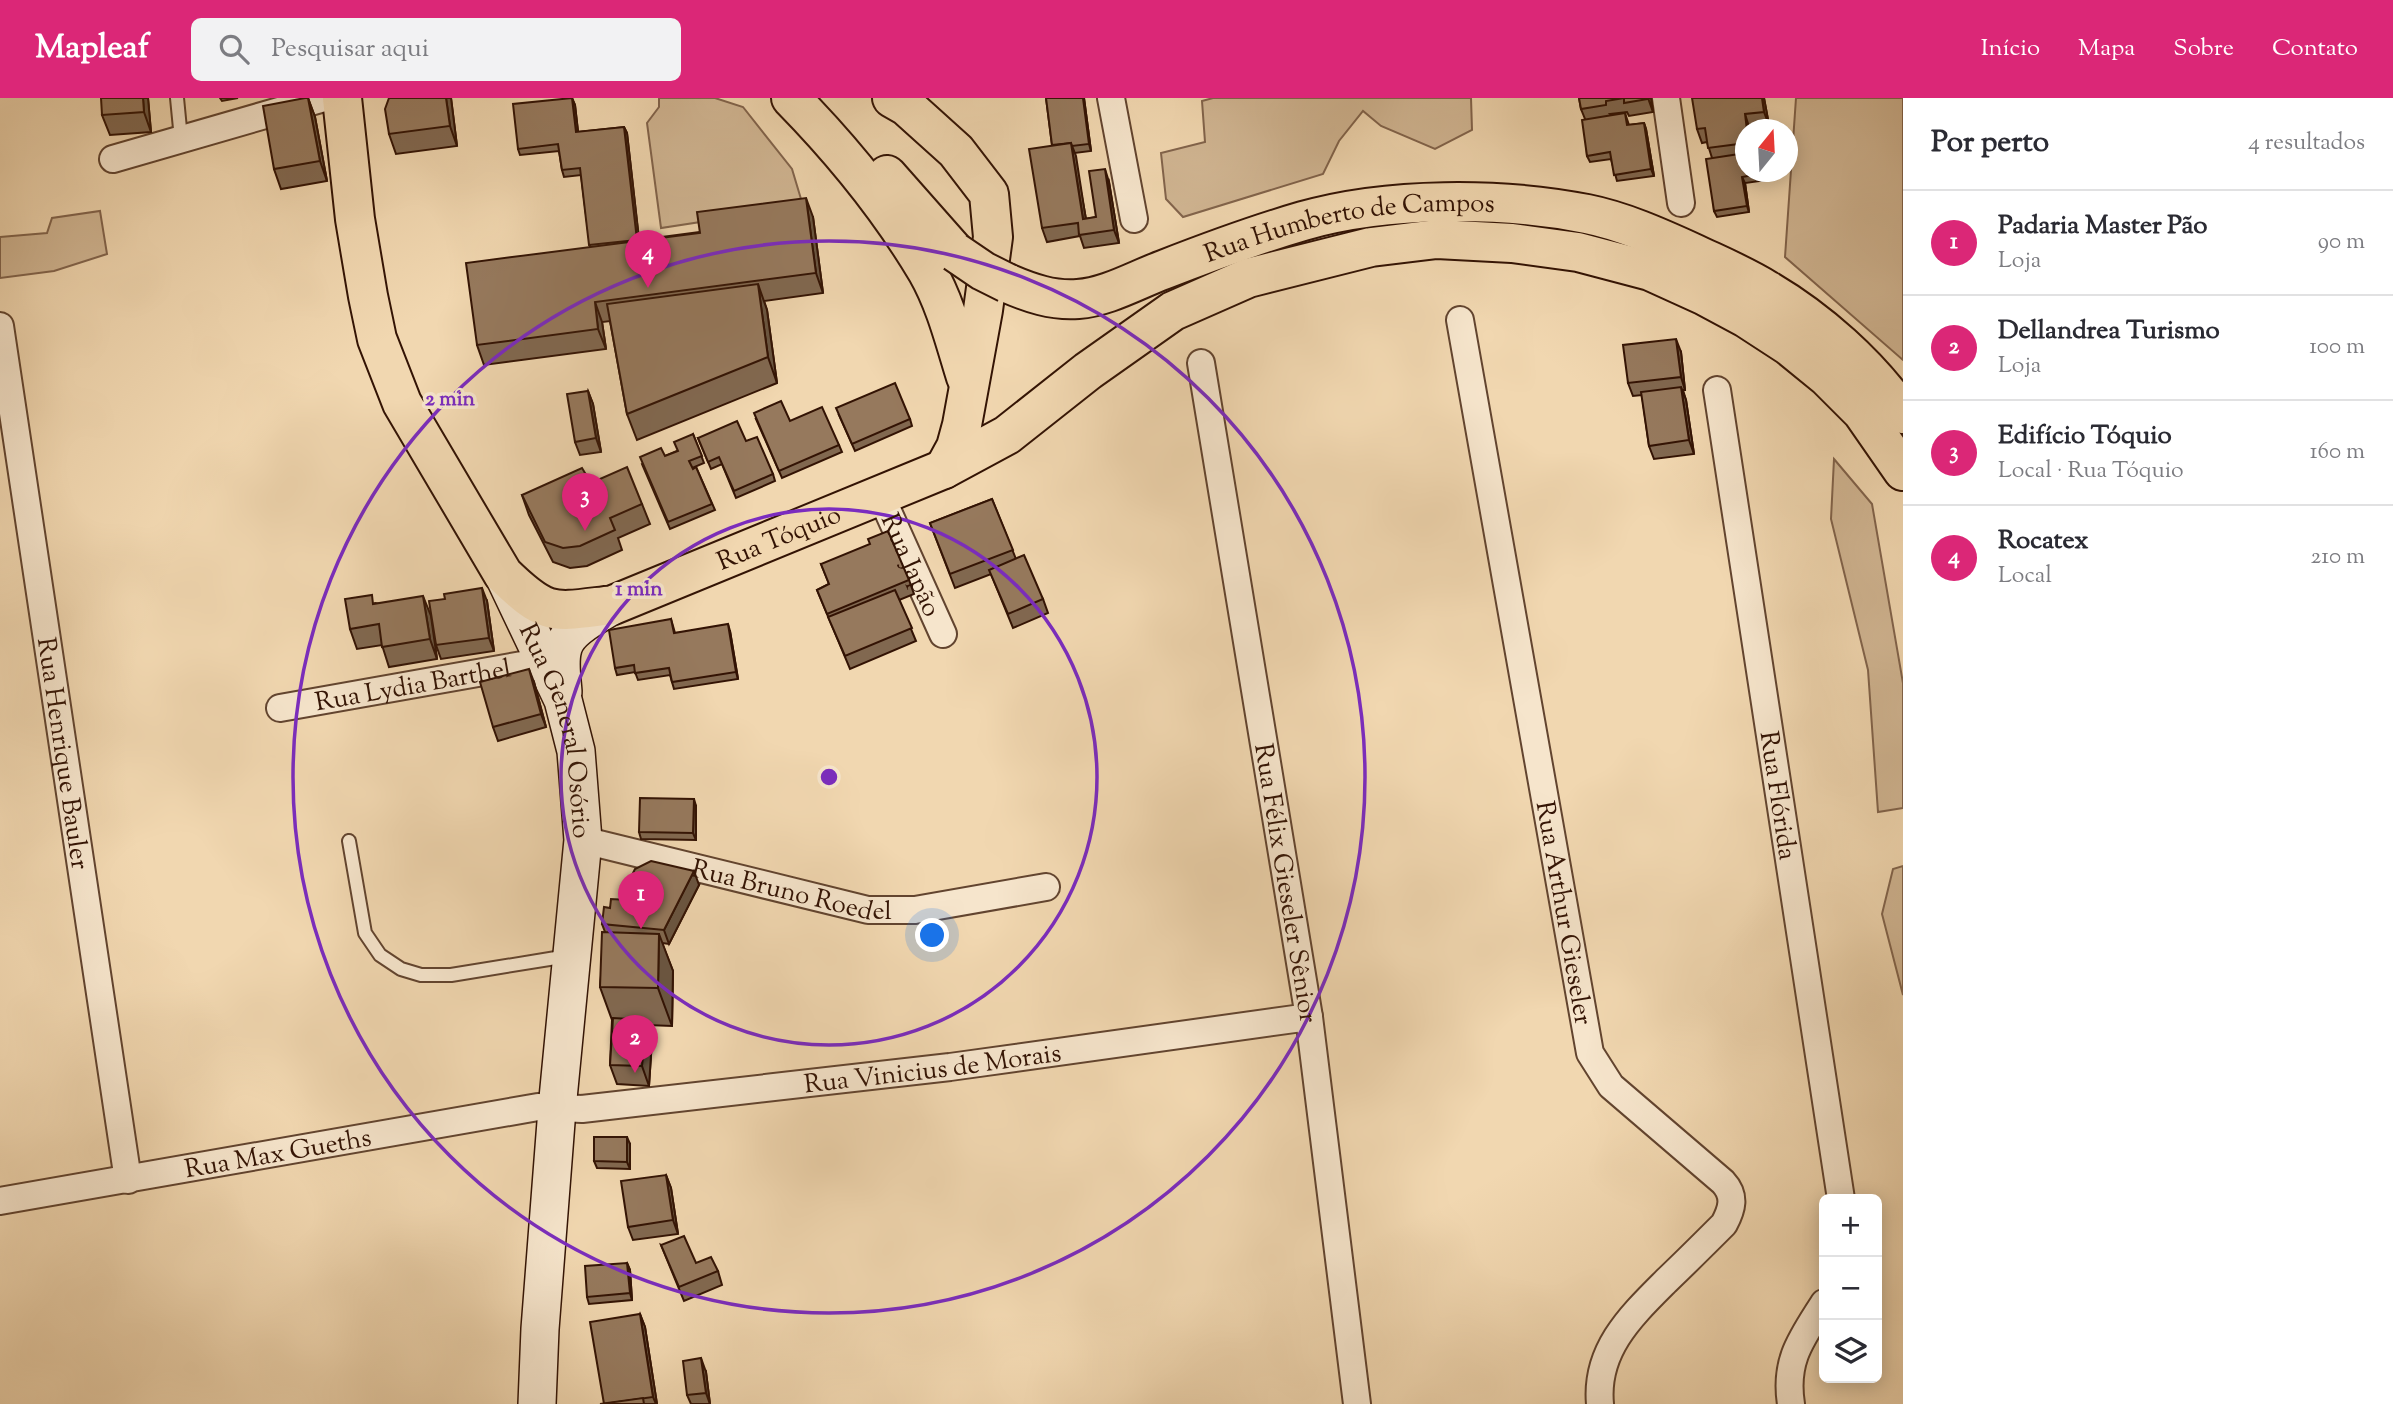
<!DOCTYPE html>
<html lang="pt">
<head>
<meta charset="utf-8">
<style>
  :root { --surface:#fff; --page:#f2f2f3; --text:#2b2b33; --muted:#7c7c81; --line:#e1e1e2; --accent:#db2777 }
  body { margin:0; font-family:"Sorts Mill Goudy",serif; background:var(--page); color:var(--text) }
  .controls { position:absolute; right:21px; bottom:21px; display:grid; overflow:hidden; border-radius:10px; box-shadow:0 4px 18px #0003 }
  .controls button { width:63px; height:63px; display:grid; place-items:center; padding:0; border:0; border-bottom:2px solid var(--line); background:var(--surface); color:var(--text); font:35px sans-serif }
  .compass { position:absolute; left:1735px; top:21px; width:63px; height:63px; border-radius:50%; background:var(--surface); box-shadow:0 4px 18px #0003; rotate:18deg }
  .you { position:absolute; left:933px; top:838px; width:24px; height:24px; margin:-18px; border:5px solid #fff; border-radius:50%; background:#1a73e8; box-shadow:0 0 0 10px #1a73e833 }
  .badge { display:grid; place-items:center; width:46px; height:46px; border-radius:50%; background:var(--accent); color:#fff; font-size:23px; font-weight:700 }
  .pin { position:absolute; translate:-50% -58px; filter:drop-shadow(0 2px 4px #0008) }
  .pin::after { content:''; position:absolute; top:37px; width:24px; height:21px; background:inherit; clip-path:polygon(0 0,100% 0,50% 100%) }
  .list { margin:0; padding:0; list-style:none }
  h2 { display:flex; justify-content:space-between; align-items:center; height:91px; margin:0; padding:0 28px; font-size:30px }
  h2 small { font-size:23px; font-weight:400; color:var(--muted) }
  .list li { display:grid; grid-template-columns:46px 1fr auto; gap:21px; align-items:center; box-sizing:border-box; height:105px; padding:0 28px; border-top:2px solid var(--line) }
  .list b { display:block; font-size:26px; white-space:nowrap }
  .list p { margin:0; font-size:23px; white-space:nowrap; color:var(--muted) }
  .list em { font-size:23px; font-style:normal; color:var(--muted) }
  .icon { flex:none; width:38px; height:38px; fill:none; stroke:currentColor; stroke-width:2; stroke-linecap:round; stroke-linejoin:round }
  .map { position:relative; flex:none; width:1903px; height:1306px; overflow:hidden }
  header { display:flex; align-items:center; gap:42px; box-sizing:border-box; height:98px; padding:0 35px; background:var(--accent); color:#fff }
  header strong { font-size:33px }
  nav { display:flex; gap:38px; margin-inline-start:auto; font-size:24px }
  .search { width:490px; height:63px; background:var(--page); display:flex; align-items:center; gap:18px; box-sizing:border-box; padding:0 24px; border-radius:10px; color:var(--muted); font-size:26px }
  main { display:flex }
  aside { flex:1; background:var(--surface) }
  .map>svg:first-child { display:block }
  .green { fill:#d1b693; stroke:#82644c; stroke-width:2 }
  .lines { fill:none; stroke-linecap:round; stroke-linejoin:round }
  .service-casing { stroke:#62442f; stroke-width:16 }
  .minor-casing { stroke:#62442f; stroke-width:30 }
  .secondary-casing { stroke:#331304; stroke-width:40 }
  .primary-casing { stroke:#331304; stroke-width:42 }
  .service { stroke:#f6e5cc; stroke-width:12 }
  .minor { stroke:#f6e5cc; stroke-width:26 }
  .secondary { stroke:#f6e5cc; stroke-width:37 }
  .primary { stroke:#f1d7b0; stroke-width:38 }
  .primary-bridge-casing { stroke:#331304; stroke-width:42; stroke-linecap:butt }
  .primary-bridge { stroke:#f1d7b0; stroke-width:38 }
  .wall { fill:#816850; stroke:#331304; stroke-width:2 }
  .shaded-wall { fill:#695541; stroke:#331304; stroke-width:2 }
  .building { fill:#96795d; stroke:#331304; stroke-width:2 }
  .ring { fill:none; stroke:#7b2cbf; stroke-width:3.5 }
  .labels { text-anchor:middle; stroke-width:7; stroke-linejoin:round; paint-order:stroke }
  .street-label { font-size:26px; fill:#331304; stroke:#f6e5cc }
  .centre { fill:#7b2cbf; stroke:#f6e5cc; stroke-width:3.5 }
  .ring-label { font-size:21px; text-anchor:middle; font-weight:bold; fill:#7b2cbf; stroke:#f6e5cc; stroke-width:7; stroke-linejoin:round; paint-order:stroke }
</style>
</head>
<body>
<header>
<strong>Mapleaf</strong>
<div class="search"><svg class="icon" aria-label="search" viewBox="0 0 24 24"><circle cx="10" cy="10" r="6"/><path d="M15 15l6 6"/></svg>Pesquisar aqui</div>
<nav><a>Início</a><a>Mapa</a><a>Sobre</a><a>Contato</a></nav>
</header>
<main>
<div class="map">
<svg width="1903" height="1306" viewBox="0 0 1903 1306">
  <rect width="100%" height="100%" fill="#f1d7b0"/>
  <filter id="stains"><feTurbulence type="fractalNoise" baseFrequency=".00286" numOctaves="4"/><feColorMatrix values="0 0 0 0 .2 0 0 0 0 .09 0 0 0 0 .02 0 0 0 .5 -.17"/></filter>
  <radialGradient id="worn" r=".72"><stop offset=".6" stop-color="#630" stop-opacity="0"/><stop offset="1" stop-color="#630" stop-opacity=".3"/></radialGradient>
  <g class="green">
    <polygon points="659,0 715,0 743,9 792,71 801,101 799,109 661,130 647,25 659,9"/>
    <polygon points="1213,0 1471,0 1472,32 1435,51 1381,28 1363,13 1339,43 1323,76 1183,119 1166,101 1161,55 1205,44 1202,3"/>
    <polygon points="1796,0 1903,0 1903,262 1785,159"/>
    <polygon points="100,113 107,156 54,173 0,180 0,139 47,135 52,120"/>
    <polygon points="1834,361 1872,406 1903,585 1903,710 1878,714 1868,572 1831,421"/>
    <polygon points="1903,768 1903,897 1882,816 1893,771"/>
  </g>
  <g class="lines">
    <defs>
      <g id="service">
        <polyline points="177,0 181,41"/>
        <polyline points="349,743 365,835 380,857 401,871 421,877 451,877 568,858"/>
      </g>
      <g id="minor">
        <polyline points="1111,0 1134,121"/>
        <polyline points="1666,0 1681,105"/>
        <polyline points="113,61 324,0"/>
        <path id="s1" d="M 1460,222 L 1590,955 L 1611,988 L 1723,1084 C 1736,1098 1732,1111 1724,1126 C 1705,1145 1686,1164 1666,1183 C 1631,1218 1595,1252 1600,1306"/>
        <path id="s2" d="M 0,228 L 128,1082"/>
        <path id="s3" d="M 1201,265 L 1309,919 L 1357,1306"/>
        <path id="s4" d="M 1717,292 L 1841,1101"/>
        <path id="s5" d="M 881,398 L 943,536"/>
        <path id="s6" d="M 280,610 L 545,563"/>
        <path id="s7" d="M 583,742 L 868,812 L 915,812 L 1046,789"/>
        <path id="s8" d="M 0,1103 L 538,1009 L 582,1011 L 950,969 L 1309,919"/>
        <path d="M 1791,1306 C 1784,1262 1802,1240 1824,1205"/>
      </g>
      <g id="secondary">
        <path id="s9" d="M 503,476 L 563,602 L 576,653 L 583,742 L 557,1011 L 540,1231 L 537,1306"/>
        <path d="M 563,594 C 562,580 559,563 563,550 C 568,530 597,517 613,507"/>
      </g>
      <g id="primary">
        <path id="s10" d="M 342,0 L 355,121 L 368,198 L 377,241 L 402,305 L 503,476 C 548,520 553,514 613,507 L 944,371 L 1007,337 L 1088,273 L 1173,213 L 1248,180 L 1371,149 L 1437,141 L 1512,145 L 1578,154 L 1650,173 L 1705,198 L 1746,220 L 1789,248 L 1827,279 L 1862,314 L 1903,373"/>
        <path d="M 791,0 C 842,52 890,111 927,173 C 946,206 955,244 966,279"/>
        <polyline points="892,0 906,8 956,53 989,96 993,139 983,212 962,327 956,349 944,371"/>
        <polyline points="887,77 955,154"/>
        <path id="s11" d="M 1007,185 C 1030,195 1053,203 1078,201 C 1107,199 1136,182 1163,172 C 1209,154 1255,137 1303,123 C 1387,99 1501,99 1587,116 C 1622,123 1658,139 1691,154 C 1716,166 1743,177 1767,192 C 1818,222 1869,267 1903,316"/>
      </g>
    </defs>
    <use href="#service" class="service-casing"/>
    <use href="#minor" class="minor-casing"/>
    <use href="#secondary" class="secondary-casing"/>
    <use href="#primary" class="primary-casing"/>
    <use href="#service" class="service"/>
    <use href="#minor" class="minor"/>
    <use href="#secondary" class="secondary"/>
    <use href="#primary" class="primary"/>
    <defs>
      <polyline id="primary-bridge" points="955,154 983,173 1007,185"/>
    </defs>
    <use href="#primary-bridge" class="primary-bridge-casing"/>
    <use href="#primary-bridge" class="primary-bridge"/>
  </g>
  <g class="wall">
    <polygon points="148,0 151,34 110,37 102,17"/>
    <polygon points="220,0 238,0 222,3"/>
    <polygon points="308,0 315,19 327,83 281,91 274,71"/>
    <polygon points="451,0 457,48 396,56 389,36"/>
    <polygon points="572,0 575,7 578,34 624,29 627,35 639,142 813,119 823,195 764,203 767,212 777,285 637,342 627,316 610,223 602,224 606,251 484,267 477,247 590,149 581,77 564,79 562,72 559,53 520,57 518,51"/>
    <polygon points="1046,0 1084,0 1091,53 1074,55 1086,121 1096,119 1109,84 1119,145 1084,150 1080,138 1047,144 1042,130 1052,47"/>
    <polygon points="1579,0 1651,0 1653,14 1629,18 1627,14 1610,16 1611,17 1625,15 1629,27 1644,25 1646,31 1654,78 1617,83 1611,61 1590,64 1587,58 1585,21 1581,11"/>
    <polygon points="1764,0 1769,27 1746,32 1746,74 1766,74 1767,82 1745,85 1749,114 1717,119 1714,113 1712,60 1707,44 1702,45 1697,31"/>
    <polygon points="1681,254 1685,292 1683,292 1686,302 1694,356 1654,361 1649,348 1642,297 1633,298 1628,285"/>
    <polygon points="588,293 593,306 601,354 580,357 575,344"/>
    <polygon points="839,317 910,321 912,328 855,353"/>
    <polygon points="756,321 790,323 839,347 842,354 782,380"/>
    <polygon points="693,336 704,365 692,370 693,371 696,369 715,412 670,431 642,366 665,358 677,353"/>
    <polygon points="698,340 746,343 773,376 775,383 736,400 722,366 711,371"/>
    <polygon points="591,385 642,406 650,426 618,440 622,452 587,468 570,470 553,464 529,417 522,397"/>
    <polygon points="992,401 1016,461 1043,501 1048,515 1013,530 991,476 955,490 930,425"/>
    <polygon points="821,466 909,482 914,496 899,502 916,543 850,571 817,492 829,486"/>
    <polygon points="487,503 494,553 441,561 436,547"/>
    <polygon points="375,505 431,518 437,561 389,569 382,547 357,551 350,531"/>
    <polygon points="671,521 675,535 730,533 738,581 674,591 670,577 638,582 635,574 617,577 615,570"/>
    <polygon points="534,584 546,629 498,643 493,629"/>
    <polygon points="696,708 696,742 641,741 639,734"/>
    <polygon points="699,787 669,846 662,845 673,873 672,928 647,927 652,942 649,988 617,986 610,967 612,922 600,889 605,834 602,826 610,810 629,802"/>
    <polygon points="630,1046 630,1071 597,1070 594,1063"/>
    <polygon points="666,1077 671,1090 678,1136 633,1142 628,1129"/>
    <polygon points="661,1147 696,1165 718,1173 722,1187 684,1203"/>
    <polygon points="627,1165 630,1172 632,1202 589,1206 587,1199"/>
    <polygon points="640,1216 645,1229 657,1306 600,1306 604,1306"/>
    <polygon points="706,1274 710,1306 691,1306 687,1297"/>
  </g>
  <g class="shaded-wall">
    <polygon points="143,0 148,0 151,34 144,14"/>
    <polygon points="308,0 315,19 327,83 320,63"/>
    <polygon points="446,0 451,0 457,48 450,28"/>
    <polygon points="572,0 575,7 579,41 576,34"/>
    <polygon points="1083,0 1084,0 1091,53 1089,46"/>
    <polygon points="1648,0 1651,0 1653,14"/>
    <polygon points="1762,0 1764,0 1769,27 1764,14"/>
    <polygon points="1745,16 1750,32 1747,32"/>
    <polygon points="1644,25 1646,31 1654,78 1651,71"/>
    <polygon points="624,29 627,35 640,149 637,142"/>
    <polygon points="1071,45 1076,58 1088,135 1083,121"/>
    <polygon points="1105,71 1109,84 1119,145 1114,132"/>
    <polygon points="1742,79 1745,85 1749,114 1747,108"/>
    <polygon points="806,100 813,119 823,195 816,175"/>
    <polygon points="758,186 767,212 777,285 768,259"/>
    <polygon points="595,204 602,224 606,251 598,231"/>
    <polygon points="1676,241 1681,254 1685,292 1681,279"/>
    <polygon points="1681,289 1686,302 1694,356 1689,342"/>
    <polygon points="588,293 593,306 601,354 596,340"/>
    <polygon points="482,490 487,503 494,553 489,540"/>
    <polygon points="423,498 431,518 437,561 430,541"/>
    <polygon points="728,526 730,533 738,581 736,574"/>
    <polygon points="529,571 534,584 546,629 541,616"/>
    <polygon points="694,701 696,708 696,742 693,735"/>
    <polygon points="694,773 699,787 669,846 664,832"/>
    <polygon points="659,836 673,873 672,928 658,890"/>
    <polygon points="645,922 652,942 649,988 642,968"/>
    <polygon points="627,1039 630,1046 630,1071 627,1064"/>
    <polygon points="666,1077 671,1090 678,1136 673,1122"/>
    <polygon points="627,1165 630,1172 632,1202 630,1195"/>
    <polygon points="640,1216 645,1229 657,1306 656,1306 653,1299"/>
    <polygon points="701,1260 706,1274 710,1306 706,1295"/>
  </g>
  <g class="building">
    <polygon points="101,0 143,0 144,14 102,17"/>
    <polygon points="305,0 308,0 320,63 274,71 263,8"/>
    <polygon points="389,0 446,0 450,28 389,36 385,11"/>
    <polygon points="572,0 576,34 624,29 637,142 589,147 580,70 562,72 558,46 518,51 513,6"/>
    <polygon points="1046,0 1083,0 1089,46 1072,48 1071,45 1052,47"/>
    <polygon points="1579,0 1648,0 1648,1 1624,5 1624,0 1606,3 1606,7 1581,11"/>
    <polygon points="1692,0 1762,0 1764,14 1745,16 1747,32 1746,32 1746,45 1708,50 1705,30 1697,31"/>
    <polygon points="1625,15 1627,27 1644,25 1651,71 1614,77 1610,54 1587,58 1582,22"/>
    <polygon points="1071,45 1083,121 1096,119 1089,73 1105,71 1114,132 1079,137 1078,125 1042,130 1029,51"/>
    <polygon points="1746,55 1746,74 1765,74 1765,75 1742,79 1747,108 1714,113 1706,61"/>
    <polygon points="806,100 816,175 595,204 598,231 477,247 466,165 700,135 697,114"/>
    <polygon points="758,186 768,259 627,316 607,206"/>
    <polygon points="1676,241 1681,279 1628,285 1623,247"/>
    <polygon points="895,285 910,321 852,346 836,310"/>
    <polygon points="1681,289 1689,342 1649,348 1641,294"/>
    <polygon points="588,293 596,340 575,344 567,296"/>
    <polygon points="781,303 790,323 822,309 839,347 779,373 754,315"/>
    <polygon points="737,323 746,343 757,339 773,376 734,393 719,359 708,364 698,340"/>
    <polygon points="693,336 702,358 689,363 693,371 696,369 712,406 668,424 640,359 661,350 665,358 678,353 674,344"/>
    <polygon points="627,369 642,406 610,420 615,432 580,448 563,450 545,444 522,397 582,370 591,385"/>
    <polygon points="992,401 1013,452 950,476 930,425"/>
    <polygon points="888,433 909,482 827,516 817,492 829,486 821,466 870,446 868,441"/>
    <polygon points="1024,457 1043,501 1008,516 989,472"/>
    <polygon points="482,490 489,540 436,547 429,503 445,501 444,496"/>
    <polygon points="895,492 912,530 845,558 828,519"/>
    <polygon points="372,497 373,506 423,498 430,541 382,549 379,526 350,531 345,501"/>
    <polygon points="671,521 674,535 728,526 736,574 672,584 669,570 635,575 634,567 615,570 609,532"/>
    <polygon points="529,571 541,616 493,629 480,584"/>
    <polygon points="640,700 694,701 693,735 639,734"/>
    <polygon points="651,763 694,773 664,832 602,826 604,809 610,810 611,801 629,802 631,779 635,771"/>
    <polygon points="602,834 659,836 658,890 600,889"/>
    <polygon points="613,920 645,922 642,968 610,967"/>
    <polygon points="594,1039 627,1039 627,1064 594,1063"/>
    <polygon points="666,1077 673,1122 628,1129 621,1083"/>
    <polygon points="684,1138 696,1165 711,1159 718,1173 679,1189 661,1147"/>
    <polygon points="627,1165 630,1195 587,1199 585,1168"/>
    <polygon points="640,1216 653,1299 604,1306 590,1224"/>
    <polygon points="701,1260 706,1295 687,1297 683,1263"/>
    <polygon points="643,1300 644,1306 600,1306"/>
  </g>
  <g class="ring">
    <circle cx="829" cy="679" r="268"/>
    <circle cx="829" cy="679" r="536"/>
  </g>
  <g class="labels">
    <g class="street-label">
      <text dy="9" stroke="none"><textPath href="#s11" startOffset="357">Rua Humberto de Campos</textPath></text>
      <text dy="9" stroke="none"><textPath href="#s10" startOffset="812">Rua Tóquio</textPath></text>
      <text dy="9" stroke="none"><textPath href="#s5" startOffset="75">Rua Japão</textPath></text>
      <text dy="9" stroke="none"><textPath href="#s6" startOffset="135">Rua Lydia Barthel</textPath></text>
      <text dy="9" stroke="none"><textPath href="#s9" startOffset="168">Rua General Osório</textPath></text>
      <text dy="9" stroke="none"><textPath href="#s2" startOffset="432">Rua Henrique Bauler</textPath></text>
      <text dy="9" stroke="none"><textPath href="#s4" startOffset="410">Rua Flórida</textPath></text>
      <text dy="9" stroke="none"><textPath href="#s3" startOffset="527">Rua Félix Gieseler Sênior</textPath></text>
      <text dy="9" stroke="none"><textPath href="#s7" startOffset="215">Rua Bruno Roedel</textPath></text>
      <text dy="9" stroke="none"><textPath href="#s1" startOffset="602">Rua Arthur Gieseler</textPath></text>
      <text dy="9" stroke="none"><textPath href="#s8" startOffset="943">Rua Vinicius de Morais</textPath></text>
      <text dy="9" stroke="none"><textPath href="#s8" startOffset="282">Rua Max Gueths</textPath></text>
    </g>
  </g>
  <circle cx="829" cy="679" r="10" class="centre"/>
  <g class="ring-label">
    <text x="450" y="307">2 min</text>
    <text x="639" y="497">1 min</text>
  </g>
  <rect width="100%" height="100%" filter="url(#stains)"/>
  <rect width="100%" height="100%" fill="url(#worn)"/>
</svg>
<div class="controls">
<button>+</button>
<button>−</button>
<button><svg class="icon" aria-label="layers" viewBox="0 0 24 24"><path d="M12 4l9 5-9 5-9-5zM3 14l9 5 9-5"/></svg></button>
</div>
<svg class="compass" viewBox="-18 -18 36 36"><path d="M0-13l5 13h-10z" fill="#e53935"/><path d="M0 13l5-13h-10z" fill="#7c7c81"/></svg>
<div class="you"></div>
<div class="pin badge" style="left:641px;top:831px">1</div>
<div class="pin badge" style="left:635px;top:975px">2</div>
<div class="pin badge" style="left:585px;top:433px">3</div>
<div class="pin badge" style="left:648px;top:190px">4</div>
</div>
<aside>
<h2>Por perto<small>4 resultados</small></h2>
<ul class="list">
<li><span class="badge">1</span><div><b>Padaria Master Pão</b><p>Loja</p></div><em>90 m</em></li>
<li><span class="badge">2</span><div><b>Dellandrea Turismo</b><p>Loja</p></div><em>100 m</em></li>
<li><span class="badge">3</span><div><b>Edifício Tóquio</b><p>Local · Rua Tóquio</p></div><em>160 m</em></li>
<li><span class="badge">4</span><div><b>Rocatex</b><p>Local</p></div><em>210 m</em></li>
</ul>
</aside>
</main>
</body>
</html>
